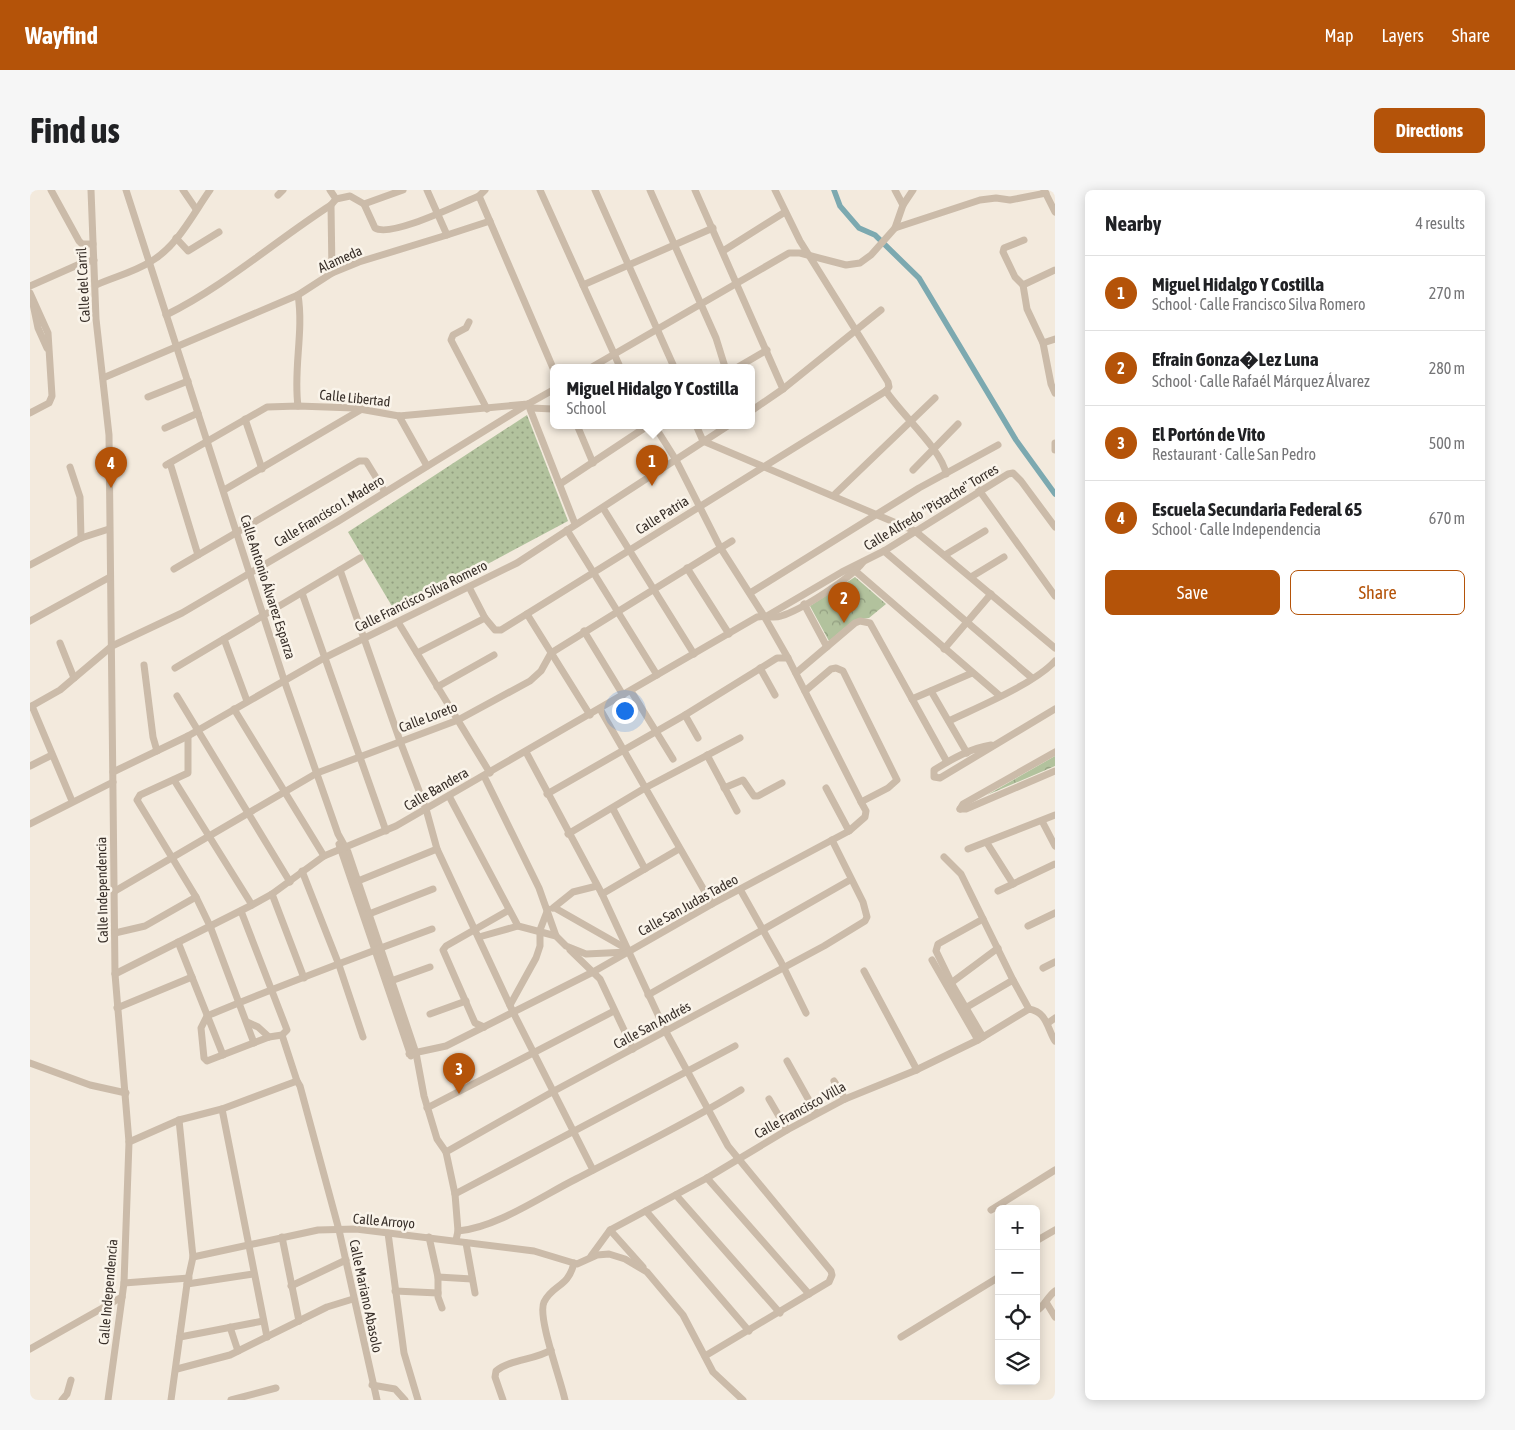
<!DOCTYPE html>
<html lang="en">
<head>
<meta charset="utf-8">
<style>
  :root { --surface:#fff; --page:#f6f6f6; --text:#202124; --muted:#757577; --line:#e0e0e0; --accent:#b45309 }
  body { margin:0; font-family:"Asap Condensed",sans-serif; background:var(--page); color:var(--text) }
  .controls { position:absolute; right:15px; bottom:15px; display:grid; overflow:hidden; border-radius:8px; box-shadow:0 2px 12px #0003 }
  .controls button { width:45px; height:45px; display:grid; place-items:center; padding:0; border:0; border-bottom:1px solid var(--line); background:var(--surface); color:var(--text); font:25px sans-serif }
  .you { position:absolute; left:594px; top:520px; width:18px; height:18px; margin:-12px; border:4px solid #fff; border-radius:50%; background:#1a73e8; box-shadow:0 0 0 8px #1a73e833 }
  .badge { display:grid; place-items:center; width:32px; height:32px; border-radius:50%; background:var(--accent); color:#fff; font-size:16px; font-weight:700 }
  .pin { position:absolute; translate:-50% -41px; filter:drop-shadow(0 1px 2px #0008) }
  .pin::after { content:''; position:absolute; top:26px; width:18px; height:15px; background:inherit; clip-path:polygon(0 0,100% 0,50% 100%) }
  .popup { position:absolute; left:520px; top:174px; width:205px; height:65px; box-sizing:border-box; display:grid; place-content:center; border-radius:8px; background:var(--surface); filter:drop-shadow(0 1px 4px #0005); font-size:16px; white-space:nowrap; color:var(--muted) }
  .popup b { font-size:19px; color:var(--text) }
  .popup::after { content:''; position:absolute; left:50%; top:100%; margin-left:-10px; border:10px solid transparent; border-top-color:var(--surface) }
  .list { margin:0; padding:0; list-style:none }
  h2 { display:flex; justify-content:space-between; align-items:center; height:65px; margin:0; padding:0 20px; font-size:21px }
  h2 small { font-size:16px; font-weight:400; color:var(--muted) }
  .list li { display:grid; grid-template-columns:32px 1fr auto; gap:15px; align-items:center; box-sizing:border-box; height:75px; padding:0 20px; border-top:1px solid var(--line) }
  .list b { display:block; font-size:19px; white-space:nowrap }
  .list p { margin:0; font-size:16px; white-space:nowrap; color:var(--muted) }
  .list em { font-size:16px; font-style:normal; color:var(--muted) }
  .actions { display:flex; gap:10px; padding:15px 20px }
  .actions a { flex:1; padding:11px 0; border:1px solid var(--accent); border-radius:8px; text-align:center; font-size:18px; color:var(--accent) }
  .actions .main { background:var(--accent); color:#fff }
  .icon { flex:none; width:28px; height:28px; fill:none; stroke:currentColor; stroke-width:2; stroke-linecap:round; stroke-linejoin:round }
  .map { position:relative; flex:none; width:1025px; height:1210px; overflow:hidden; border-radius:8px }
  header { display:flex; align-items:center; gap:30px; box-sizing:border-box; height:70px; padding:0 25px; background:var(--accent); color:#fff }
  header strong { font-size:24px }
  nav { display:flex; gap:28px; margin-inline-start:auto; font-size:18px }
  .intro { display:flex; align-items:center; justify-content:space-between; box-sizing:border-box; height:120px; padding:0 30px }
  h1 { margin:0; font-size:35px }
  .button { padding:12px 22px; border-radius:8px; background:var(--accent); color:#fff; font-size:18px; font-weight:700 }
  main { display:flex; gap:30px; padding:0 30px }
  aside { flex:1; background:var(--surface); border-radius:8px; box-shadow:0 2px 12px #0003 }
  .map>svg:first-child { display:block }
  .grass { fill:url(#grass-dots) }
  .forest { fill:url(#forest-crowns) }
  .lines { fill:none; stroke-linecap:round; stroke-linejoin:round }
  .canal { stroke:#7ca9b0; stroke-width:5.5 }
  .minor { stroke:#cbbba9; stroke-width:7 }
  .labels { text-anchor:middle; stroke-width:5; stroke-linejoin:round; paint-order:stroke }
  .street-label { font-size:14px; fill:#382f29; stroke:#faf4ea }
</style>
</head>
<body>
<header>
<strong>Wayfind</strong>
<nav><a>Map</a><a>Layers</a><a>Share</a></nav>
</header>
<div class="intro"><h1>Find us</h1><a class="button">Directions</a></div>
<main>
<div class="map">
<svg width="1025" height="1210" viewBox="0 0 1025 1210">
  <defs>
    <pattern id="grass-dots" width="8" height="8" patternUnits="userSpaceOnUse" patternTransform="scale(1.25)"><rect width="8" height="8" fill="#b2c29d"/><path d="M2 2h.1M6 6h.1" fill="none" stroke="#929e80" stroke-width="1.8" stroke-linecap="round"/></pattern>
    <pattern id="forest-crowns" width="20" height="18" patternUnits="userSpaceOnUse" patternTransform="scale(1.25)"><rect width="20" height="18" fill="#b2c29d"/><path d="M2 6a3 3 0 1 1 6 0M12 15a3 3 0 1 1 6 0" fill="none" stroke="#929e80"/></pattern>
  </defs>
  <rect width="100%" height="100%" fill="#f3eadd"/>
  <polygon class="grass" points="497,225 538,331 366,423 318,342"/>
  <g class="forest">
    <polygon points="825,387 856,414 839,428 824,430 799,451 780,416"/>
    <polygon points="1025,566 1025,576 957,605"/>
  </g>
  <g class="lines">
    <polyline class="canal" points="804,0 810,16 829,38 845,45 889,88 986,250 1025,304"/>
    <g class="minor">
      <polyline points="21,0 49,51 52,54 63,54"/>
      <polyline points="61,0 66,129 79,245 85,784 99,952 94,1093 78,1210"/>
      <polyline points="96,0 254,490 308,644 318,662 386,863 394,906 407,949 416,962 425,1004 428,1041 426,1050"/>
      <polyline points="153,0 166,19"/>
      <polyline points="300,0 306,9 301,15 302,83"/>
      <polyline points="510,0 590,177"/>
      <polyline points="565,0 644,177"/>
      <polyline points="620,0 686,148 695,177"/>
      <polyline points="665,0 753,199"/>
      <polyline points="745,0 770,51 858,192 859,197 856,201"/>
      <polyline points="865,0 873,15"/>
      <polyline points="1014,0 1025,22"/>
      <polyline points="248,5 253,0"/>
      <polyline points="449,6 523,178"/>
      <path d="M 306,9 L 320,6 L 334,14 L 345,38 C 361,48 429,14 449,6 L 455,0"/>
      <polyline points="334,14 373,0"/>
      <polyline points="865,38 873,15 883,0"/>
      <polyline points="417,45 460,31"/>
      <polyline points="146,48 158,61 189,42"/>
      <polyline points="994,50 974,58 973,62 985,87 993,95 997,119 1013,153 1021,194 1025,203"/>
      <polyline points="693,61 755,22"/>
      <path d="M 66,95 C 84,87 104,82 120,72 C 147,57 163,24 180,0"/>
      <polyline points="553,95 683,38"/>
      <polyline points="993,95 1025,80"/>
      <polyline points="0,96 52,73 64,70"/>
      <polyline points="0,103 18,143 22,206 19,213 0,223"/>
      <polyline points="3,114 8,138 17,158"/>
      <path d="M 136,125 C 195,96 245,51 301,15"/>
      <polyline points="439,132 436,138 423,145 421,150 457,219"/>
      <polyline points="1013,153 1025,149"/>
      <polyline points="562,177 759,63 770,63 816,75 830,73 841,65 865,38 950,10 966,8 980,10 1016,3"/>
      <polyline points="708,177 737,160"/>
      <polyline points="73,188 268,105 302,83 329,72 417,45 397,0"/>
      <path d="M 856,201 C 870,223 913,261 916,284"/>
      <polyline points="118,207 158,191"/>
      <polyline points="498,214 545,334"/>
      <path d="M 268,216 C 263,179 274,142 268,105"/>
      <polyline points="501,218 523,219"/>
      <polyline points="721,221 753,199 851,120"/>
      <polyline points="369,226 397,276"/>
      <polyline points="215,229 232,279"/>
      <polyline points="547,235 563,273"/>
      <polyline points="666,235 673,251 885,341 1025,458"/>
      <polyline points="135,238 168,223"/>
      <polyline points="1025,253 1025,260"/>
      <polyline points="140,273 168,365"/>
      <polyline points="136,275 237,217 268,216 324,218 369,226 498,214 523,200"/>
      <polyline points="40,277 50,307 51,348"/>
      <polyline points="883,280 928,234"/>
      <polyline points="530,294 619,235"/>
      <polyline points="194,300 332,219"/>
      <polyline points="949,300 1025,406"/>
      <polyline points="804,305 905,208"/>
      <polyline points="573,318 664,464"/>
      <polyline points="537,340 627,485"/>
      <polyline points="854,361 1002,488"/>
      <polyline points="915,365 955,341"/>
      <polyline points="0,375 51,348 79,339"/>
      <polyline points="657,378 699,444"/>
      <polyline points="144,379 329,271 336,271 355,302"/>
      <polyline points="823,379 970,506"/>
      <polyline points="310,380 370,551 396,619 407,659 483,822 563,980"/>
      <polyline points="941,387 974,367"/>
      <polyline points="439,397 455,428 465,440 471,440 856,201"/>
      <polyline points="272,403 356,641"/>
      <polyline points="720,403 889,298 968,255"/>
      <polyline points="774,414 797,457"/>
      <polyline points="497,424 560,525"/>
      <polyline points="737,426 812,382 854,361 978,284 983,283 991,291 1025,337"/>
      <polyline points="0,431 80,387"/>
      <polyline points="368,432 460,583"/>
      <polyline points="554,441 593,505"/>
      <polyline points="194,449 217,511"/>
      <polyline points="30,453 44,488"/>
      <polyline points="914,459 961,404"/>
      <polyline points="387,463 455,428"/>
      <polyline points="114,475 123,547 127,561"/>
      <polyline points="145,478 330,368"/>
      <polyline points="730,478 745,505"/>
      <polyline points="766,483 825,433 830,431 840,433 917,572"/>
      <polyline points="407,497 464,465"/>
      <polyline points="601,501 643,569"/>
      <polyline points="775,501 801,479 806,478 813,481 867,590 858,598 831,612"/>
      <polyline points="901,501 937,563"/>
      <polyline points="147,506 260,692"/>
      <polyline points="882,509 942,483"/>
      <polyline points="2,516 42,611"/>
      <polyline points="0,517 30,500 82,456 152,423 307,332 498,214"/>
      <polyline points="204,519 294,666"/>
      <polyline points="570,519 682,714"/>
      <polyline points="655,525 668,548"/>
      <path d="M 919,531 C 948,517 1004,494 1025,471"/>
      <polyline points="158,546 158,583 110,605 107,610 166,707 180,736 224,853"/>
      <path d="M 961,555 C 941,558 922,569 904,580 L 904,587 L 910,588 L 1025,519"/>
      <polyline points="496,562 572,704 636,842 698,956 801,1081 802,1085 799,1092 675,1166"/>
      <polyline points="677,565 707,621"/>
      <polyline points="0,576 22,565"/>
      <polyline points="83,582 158,546 294,468 487,373 699,235"/>
      <polyline points="454,586 509,698 526,746"/>
      <polyline points="144,590 222,715"/>
      <polyline points="694,598 713,590 724,606 728,606 752,593"/>
      <polyline points="796,598 819,641"/>
      <polyline points="517,604 655,525 747,468 758,468"/>
      <polyline points="419,606 488,736 526,746 536,756 556,764 598,762"/>
      <polyline points="583,619 615,679"/>
      <polyline points="930,619 933,614 1025,562"/>
      <polyline points="930,619 936,619 1025,581"/>
      <polyline points="1012,631 1025,656"/>
      <polyline points="0,634 83,592"/>
      <polyline points="538,644 615,598 710,548"/>
      <polyline points="957,653 983,694"/>
      <polyline points="309,654 381,866"/>
      <polyline points="938,659 1025,625"/>
      <polyline points="914,667 931,684 983,790"/>
      <polyline points="272,681 309,775 333,847"/>
      <polyline points="328,691 407,659"/>
      <polyline points="85,701 287,583 428,530 500,491 511,481 521,463 702,351"/>
      <polyline points="711,701 751,772 776,823"/>
      <polyline points="968,701 1025,674"/>
      <polyline points="242,704 274,788"/>
      <polyline points="572,704 649,659"/>
      <polyline points="523,718 543,702 567,696"/>
      <polyline points="525,718 597,759"/>
      <path d="M 211,721 L 257,840 L 252,845 L 239,847 L 177,871 L 174,868 L 171,838 L 177,826 C 251,795 326,767 402,739"/>
      <polyline points="339,724 403,699"/>
      <polyline points="953,729 908,754 906,761 923,796 953,847"/>
      <polyline points="998,736 1025,723"/>
      <polyline points="85,743 115,736 166,707"/>
      <polyline points="449,747 488,736"/>
      <polyline points="148,752 193,865"/>
      <polyline points="540,760 570,789 603,859"/>
      <polyline points="902,770 948,850"/>
      <polyline points="1013,778 1025,772"/>
      <polyline points="834,781 887,880"/>
      <path d="M 85,784 L 222,715 L 242,704 L 294,666 L 366,636 L 727,427 C 735,425 743,429 751,426 C 771,420 820,389 833,372"/>
      <polyline points="361,791 400,777"/>
      <polyline points="921,793 968,758"/>
      <polyline points="618,805 820,690"/>
      <polyline points="480,815 506,768 510,756 510,740 518,719"/>
      <polyline points="937,817 983,790 999,819"/>
      <polyline points="87,818 162,787"/>
      <polyline points="400,824 436,811"/>
      <polyline points="217,832 228,837 239,847"/>
      <polyline points="1018,833 1025,828"/>
      <polyline points="454,837 445,833 413,760 416,756 479,720"/>
      <polyline points="252,845 267,891 270,896 309,1040 347,1210"/>
      <polyline points="379,864 416,856 563,782 682,714 819,641 835,627 836,621 831,612 758,468 734,426 690,357 646,270 624,235"/>
      <polyline points="757,871 786,923"/>
      <polyline points="0,873 60,895 96,903"/>
      <polyline points="804,891 815,909"/>
      <polyline points="739,909 757,940"/>
      <polyline points="397,918 584,821"/>
      <polyline points="192,919 237,1147"/>
      <polyline points="99,952 149,930 192,919 267,891"/>
      <polyline points="416,962 524,901 794,756 835,731 837,727 833,712 802,650"/>
      <polyline points="677,988 779,1104"/>
      <polyline points="425,1004 705,856"/>
      <polyline points="646,1005 750,1123"/>
      <polyline points="961,1020 1025,980"/>
      <polyline points="616,1021 719,1141"/>
      <polyline points="580,1040 613,1077"/>
      <path d="M 428,1041 C 466,1038 512,1006 546,989 C 601,960 658,933 711,900"/>
      <polyline points="358,1043 374,1163 388,1210"/>
      <polyline points="252,1047 269,1131"/>
      <polyline points="399,1047 408,1087 408,1107 412,1118"/>
      <polyline points="1006,1051 1025,1040"/>
      <polyline points="436,1053 445,1103"/>
      <path d="M 561,1066 L 580,1040 L 677,988 L 757,940 L 815,909 L 884,881 L 948,850 L 999,819 C 1017,822 1017,838 1025,851"/>
      <polyline points="163,1067 288,1040 326,1039 504,1061 547,1074 567,1065 579,1064 595,1069 617,1082 653,1125 683,1182 713,1210"/>
      <polyline points="408,1087 442,1089"/>
      <polyline points="94,1093 159,1088"/>
      <polyline points="157,1094 223,1084"/>
      <polyline points="261,1096 316,1070"/>
      <polyline points="365,1101 408,1103"/>
      <polyline points="1016,1112 1025,1127"/>
      <path d="M 1006,1121 C 1015,1116 1017,1107 1025,1101"/>
      <polyline points="200,1137 208,1161"/>
      <polyline points="150,1147 233,1131"/>
      <polyline points="871,1147 969,1087"/>
      <polyline points="0,1159 92,1107"/>
      <polyline points="147,1179 200,1165 297,1117 323,1109"/>
      <polyline points="342,1195 365,1199 375,1210"/>
      <polyline points="32,1210 37,1204 41,1190"/>
      <polyline points="141,1210 157,1094 163,1067 149,930"/>
      <polyline points="201,1210 246,1198"/>
      <path d="M 473,1210 L 465,1187 L 466,1181 C 481,1169 505,1170 521,1160"/>
      <path d="M 535,1210 C 531,1190 507,1127 514,1112 C 523,1094 538,1098 544,1073"/>
    </g>
  </g>
  <g class="labels">
    <g class="street-label">
      <text transform="translate(310 69) rotate(-24)" y="5">Alameda</text>
      <text transform="translate(53 95) rotate(-93)" y="5">Calle del Carril</text>
      <text transform="translate(325 208) rotate(6)" y="5">Calle Libertad</text>
      <text transform="translate(901 317) rotate(-31)" y="5">Calle Alfredo "Pistache" Torres</text>
      <text transform="translate(299 321) rotate(-31)" y="5">Calle Francisco I. Madero</text>
      <text transform="translate(632 325) rotate(-32)" y="5">Calle Patria</text>
      <text transform="translate(238 397) rotate(72)" y="5">Calle Antonio Álvarez Esparza</text>
      <text transform="translate(391 406) rotate(-26)" y="5">Calle Francisco Silva Romero</text>
      <text transform="translate(398 527) rotate(-21)" y="5">Calle Loreto</text>
      <text transform="translate(406 599) rotate(-30)" y="5">Calle Bandera</text>
      <text transform="translate(72 700) rotate(-91)" y="5">Calle Independencia</text>
      <text transform="translate(658 715) rotate(-29)" y="5">Calle San Judas Tadeo</text>
      <text transform="translate(622 835) rotate(-28)" y="5">Calle San Andrés</text>
      <text transform="translate(770 920) rotate(-29)" y="5">Calle Francisco Villa</text>
      <text transform="translate(354 1031) rotate(5)" y="5">Calle Arroyo</text>
      <text transform="translate(78 1102) rotate(-85)" y="5">Calle Independencia</text>
      <text transform="translate(336 1106) rotate(78)" y="5">Calle Mariano Abasolo</text>
    </g>
  </g>
</svg>
<div class="controls">
<button>+</button>
<button>−</button>
<button><svg class="icon" aria-label="locate" viewBox="0 0 24 24"><circle cx="12" cy="12" r="6"/><path d="M12 2v4M12 18v4M2 12h4M18 12h4"/></svg></button>
<button><svg class="icon" aria-label="layers" viewBox="0 0 24 24"><path d="M12 4l9 5-9 5-9-5zM3 14l9 5 9-5"/></svg></button>
</div>
<div class="you"></div>
<div class="pin badge" style="left:622px;top:296px">1</div>
<div class="popup"><b>Miguel Hidalgo Y Costilla</b>School</div>
<div class="pin badge" style="left:814px;top:433px">2</div>
<div class="pin badge" style="left:429px;top:904px">3</div>
<div class="pin badge" style="left:81px;top:298px">4</div>
</div>
<aside>
<h2>Nearby<small>4 results</small></h2>
<ul class="list">
<li><span class="badge">1</span><div><b>Miguel Hidalgo Y Costilla</b><p>School · Calle Francisco Silva Romero</p></div><em>270 m</em></li>
<li><span class="badge">2</span><div><b>Efrain Gonza�Lez Luna</b><p>School · Calle Rafaél Márquez Álvarez</p></div><em>280 m</em></li>
<li><span class="badge">3</span><div><b>El Portón de Vito</b><p>Restaurant · Calle San Pedro</p></div><em>500 m</em></li>
<li><span class="badge">4</span><div><b>Escuela Secundaria Federal 65</b><p>School · Calle Independencia</p></div><em>670 m</em></li>
</ul>
<div class="actions"><a class="main">Save</a><a>Share</a></div>
</aside>
</main>
</body>
</html>
